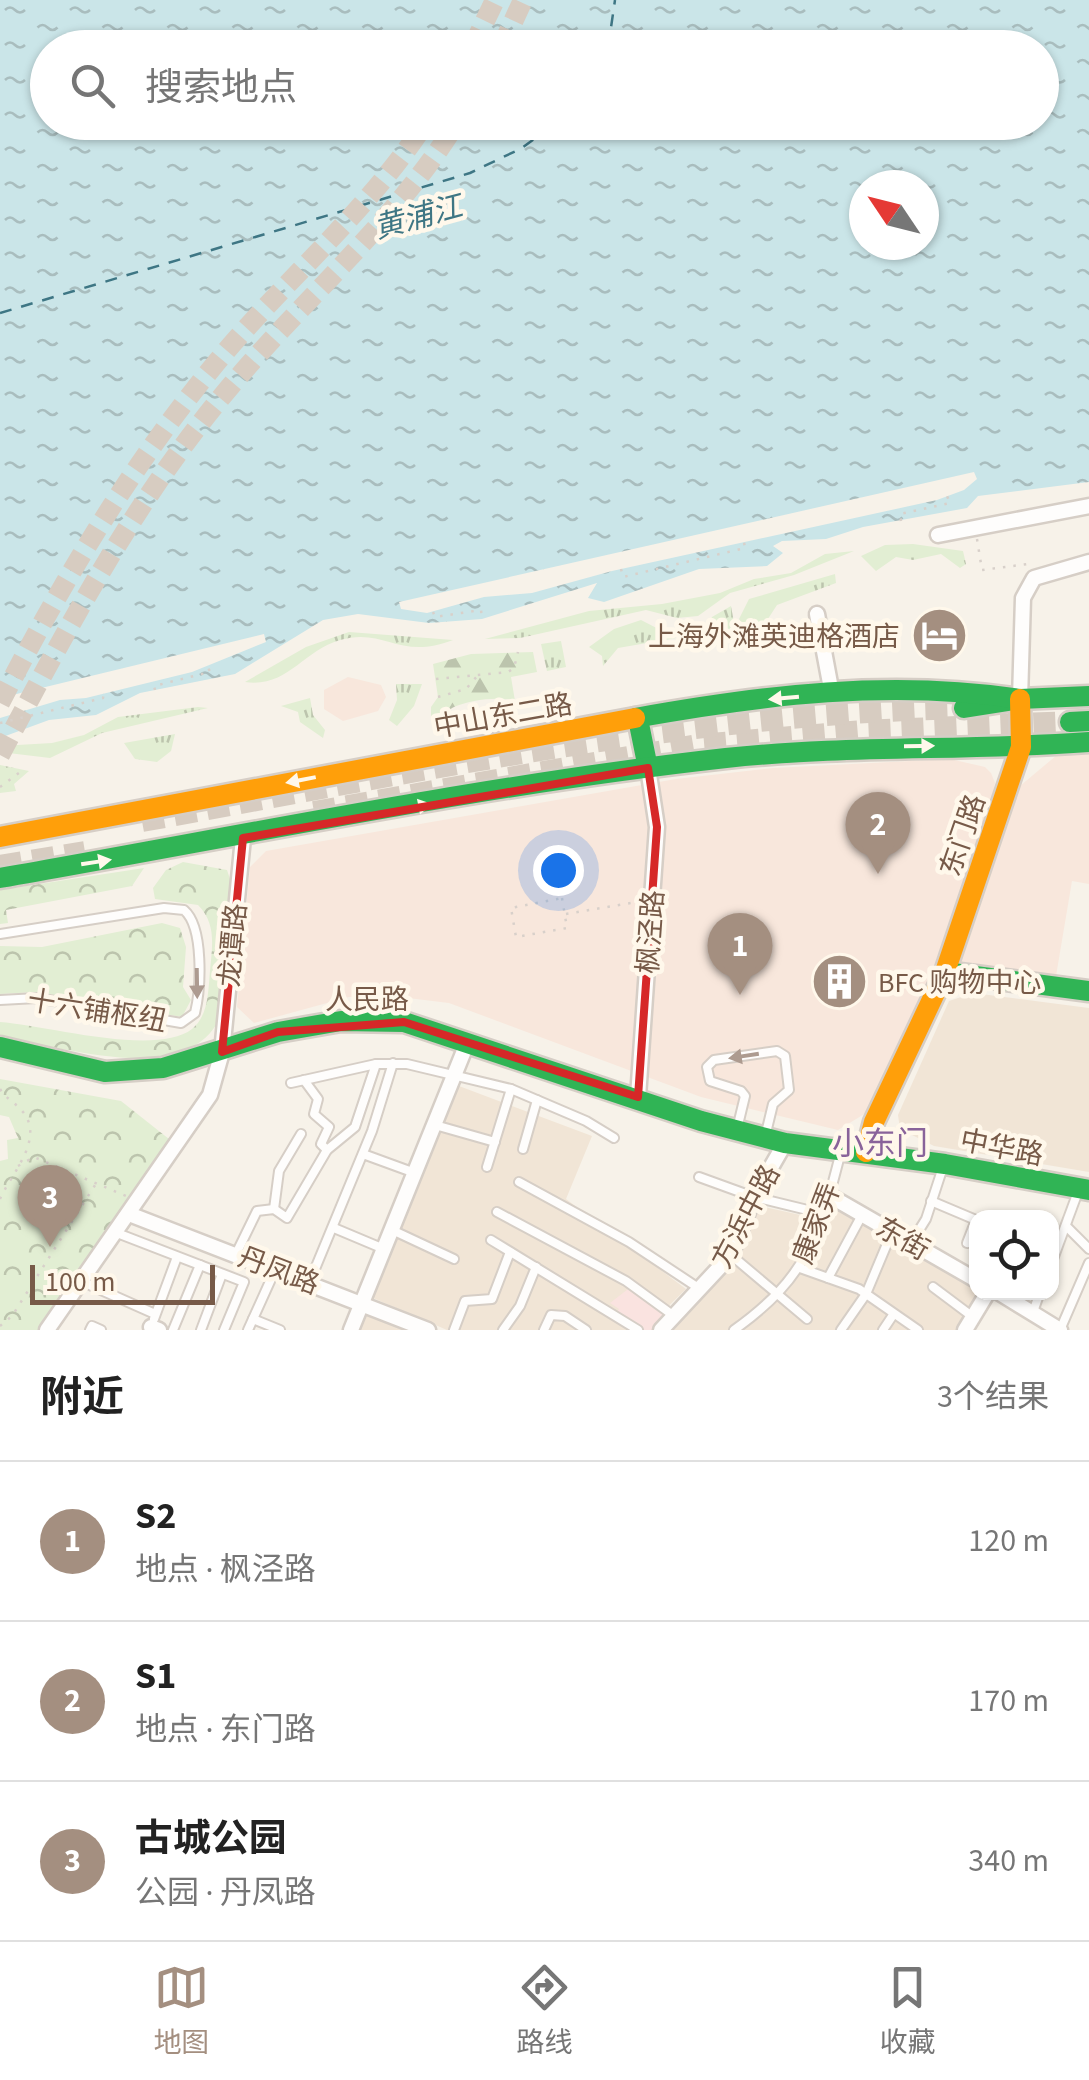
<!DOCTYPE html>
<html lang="zh">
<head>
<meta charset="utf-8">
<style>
  :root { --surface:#fff; --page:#f2f2f2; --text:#222; --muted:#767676; --line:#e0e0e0; --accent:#a48f80 }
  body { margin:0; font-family:"Source Sans 3","Noto Sans SC",sans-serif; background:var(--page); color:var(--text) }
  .controls { position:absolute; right:30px; bottom:30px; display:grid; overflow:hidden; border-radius:20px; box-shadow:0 2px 8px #0004 }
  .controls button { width:90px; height:90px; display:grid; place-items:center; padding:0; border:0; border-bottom:2px solid var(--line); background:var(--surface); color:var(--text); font:50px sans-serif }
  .compass { position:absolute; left:849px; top:170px; width:90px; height:90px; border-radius:50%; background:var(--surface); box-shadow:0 2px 8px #0004; rotate:305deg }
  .scale { position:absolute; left:30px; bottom:25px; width:185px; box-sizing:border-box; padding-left:10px; border:5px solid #775a48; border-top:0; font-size:28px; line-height:35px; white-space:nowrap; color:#775a48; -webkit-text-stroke:8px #fff8eb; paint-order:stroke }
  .you { position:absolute; left:558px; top:870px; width:35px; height:35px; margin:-25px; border:8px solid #fff; border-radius:50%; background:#1a73e8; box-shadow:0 0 0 15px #1a73e833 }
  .badge { display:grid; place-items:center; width:65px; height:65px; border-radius:50%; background:var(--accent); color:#fff; font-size:32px; font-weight:700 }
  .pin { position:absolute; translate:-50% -82px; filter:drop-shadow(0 2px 5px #0008) }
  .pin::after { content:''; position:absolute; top:52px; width:35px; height:30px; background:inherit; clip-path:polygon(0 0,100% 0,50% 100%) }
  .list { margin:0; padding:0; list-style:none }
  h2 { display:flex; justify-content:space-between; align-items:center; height:130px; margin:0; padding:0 40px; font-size:42px }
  h2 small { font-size:32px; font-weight:400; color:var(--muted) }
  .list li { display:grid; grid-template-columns:65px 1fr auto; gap:30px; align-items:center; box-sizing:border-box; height:160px; padding:0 40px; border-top:2px solid var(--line) }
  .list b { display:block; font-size:38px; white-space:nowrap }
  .list p { margin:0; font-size:32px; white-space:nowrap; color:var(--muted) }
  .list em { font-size:32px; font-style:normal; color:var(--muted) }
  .icon { flex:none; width:55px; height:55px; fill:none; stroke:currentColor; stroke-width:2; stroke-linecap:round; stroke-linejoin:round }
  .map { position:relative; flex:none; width:1089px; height:1330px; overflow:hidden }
  .search { position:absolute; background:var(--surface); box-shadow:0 2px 8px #0004; left:30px; right:30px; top:30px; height:110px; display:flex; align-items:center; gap:25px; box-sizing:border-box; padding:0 35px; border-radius:55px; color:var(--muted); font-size:38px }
  .sheet { height:610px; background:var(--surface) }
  nav { display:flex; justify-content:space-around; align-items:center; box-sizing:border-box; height:140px; border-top:2px solid var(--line); background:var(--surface); font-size:28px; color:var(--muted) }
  nav a { display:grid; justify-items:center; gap:5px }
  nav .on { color:var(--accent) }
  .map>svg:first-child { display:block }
  .residential { fill:#f1e5d6 }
  .commercial { fill:#f8e7dc }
  .medical { fill:#fae3e0 }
  .grass { fill:url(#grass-tufts) }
  .forest { fill:url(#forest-firs) }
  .park { fill:url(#park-crowns) }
  .water { fill:url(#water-ripples); fill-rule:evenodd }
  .pier { fill:#f7f2e9 }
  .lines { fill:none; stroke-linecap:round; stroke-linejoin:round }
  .ferry { stroke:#3e7684; stroke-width:2.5; stroke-dasharray:12 10; stroke-linecap:butt }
  .secondary-tunnel { stroke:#d7ccc1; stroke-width:20; stroke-dasharray:20 10; stroke-linecap:butt }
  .primary-tunnel { stroke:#d7ccc1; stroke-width:22; stroke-dasharray:22 11; stroke-linecap:butt }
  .lane-casing { stroke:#d6cec6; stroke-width:12 }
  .street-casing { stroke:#d6cec6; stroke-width:19 }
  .fast-casing { stroke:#d6cec6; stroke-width:25 }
  .slow-casing { stroke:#d6cec6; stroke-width:25 }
  .path { stroke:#d8d0ca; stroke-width:2.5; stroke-dasharray:2.5 8; stroke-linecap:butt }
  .lane { stroke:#fefdfc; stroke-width:8 }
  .street { stroke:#fefdfc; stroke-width:14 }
  .fast { stroke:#30b455; stroke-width:20 }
  .slow { stroke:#ff9f0a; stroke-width:20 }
  .oneway { fill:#fff8eb }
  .oneway2 { fill:#ad9b90 }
  .marked { fill:none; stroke:#d62828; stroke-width:8; stroke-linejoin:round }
  .labels { text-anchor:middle; stroke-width:9; stroke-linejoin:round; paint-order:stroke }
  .poi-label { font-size:28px; fill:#775a48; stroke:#fff8eb; text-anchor:end }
  .street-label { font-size:28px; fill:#775a48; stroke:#fff8eb }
  .water-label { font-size:30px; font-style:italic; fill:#3e7684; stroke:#fff8eb }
  .quarter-label { font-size:32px; fill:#89639a; stroke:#fff8eb }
</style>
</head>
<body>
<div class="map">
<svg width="1089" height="1330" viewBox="0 0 1089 1330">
  <defs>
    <pattern id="grass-tufts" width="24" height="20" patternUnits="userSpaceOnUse" patternTransform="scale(2.5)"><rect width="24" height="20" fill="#e2eed3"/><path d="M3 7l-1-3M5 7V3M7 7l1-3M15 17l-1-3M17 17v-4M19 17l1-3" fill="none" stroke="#bcc4ad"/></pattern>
    <pattern id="forest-firs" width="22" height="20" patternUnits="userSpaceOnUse" patternTransform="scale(2.5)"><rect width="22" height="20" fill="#e2eed3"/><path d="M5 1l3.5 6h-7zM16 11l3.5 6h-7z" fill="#bcc4ad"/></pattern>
    <pattern id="park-crowns" width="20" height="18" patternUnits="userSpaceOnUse" patternTransform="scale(2.5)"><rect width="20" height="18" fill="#e2eed3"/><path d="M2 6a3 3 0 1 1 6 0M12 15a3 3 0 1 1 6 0" fill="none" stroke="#bcc4ad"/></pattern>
    <pattern id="water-ripples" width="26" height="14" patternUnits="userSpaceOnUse" patternTransform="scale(2.5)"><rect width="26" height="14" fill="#cae5e8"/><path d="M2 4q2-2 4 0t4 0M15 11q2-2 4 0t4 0" fill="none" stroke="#a9bdbe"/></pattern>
  </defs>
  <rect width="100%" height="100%" fill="#f7f2e9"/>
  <g class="residential">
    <polygon points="973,993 1089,1008 1089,1172 934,1146 900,1129 898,1115 949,1001"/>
    <polygon points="459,1086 592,1136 566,1199 686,1289 644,1330 447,1330 373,1298"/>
    <polygon points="760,1206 814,1218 837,1208 982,1293 959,1330 668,1330 733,1267"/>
    <polygon points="365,1313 407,1330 358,1330"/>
  </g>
  <g class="commercial">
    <polygon points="348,677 381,685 386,697 378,711 343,721 324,709 324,690"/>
    <polygon points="1089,752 1089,884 1072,881 1056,976 960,966 1020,786 1057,755"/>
    <polygon points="950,759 985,767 991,773 995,783 987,821 922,998 866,1113 838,1130 701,1097 449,1003 383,995 349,997 254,1023 237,1007 250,867 266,851 676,779 773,768"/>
  </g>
  <polygon class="medical" points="632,1286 674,1316 661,1330 638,1330 615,1315 619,1309 610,1303"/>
  <g class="grass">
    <polygon points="913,544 963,551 966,564 960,568 941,554 913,560 896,557 876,571 861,556 885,545"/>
    <polygon points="854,551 794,575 730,593 698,616 677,618 646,610 520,638 485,639 589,611 662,604 720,593 754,579 791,573 825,554"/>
    <polygon points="835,574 836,583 777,605 762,628 748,632 739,619 749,599"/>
    <polygon points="731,606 737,640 708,648 702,634 712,617"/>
    <polygon points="641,620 676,638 618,648 603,666 602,656 589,647 614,629"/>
    <path d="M 349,632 L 453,640 C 399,661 385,627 340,640 C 302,651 288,688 245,682 L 306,647 Z"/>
    <polygon points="561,641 566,667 547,671 541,644"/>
    <polygon points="396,684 422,684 414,706 397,726 389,720 397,700"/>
    <polygon points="310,698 313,715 325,730 323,738 300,722 298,712 281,706"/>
    <polygon points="198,707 208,708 102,733 50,758 0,752 0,746 52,743 84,735 118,717"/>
    <polygon points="175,734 171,751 157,762 135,759 124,743"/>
    <polygon points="0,765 29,771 14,784 16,791 0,793"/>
  </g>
  <path class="forest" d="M 533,652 L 537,672 L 511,677 L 515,701 C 499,696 470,700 454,707 C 443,713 444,718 431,718 L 431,707 L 438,697 L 433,664 L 471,654 Z"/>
  <g class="park">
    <path d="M 183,862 L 227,870 L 233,888 L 216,1025 C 177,1087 59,1044 0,1038 L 0,1022 C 45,1025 156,1057 192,1029 C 209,1015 208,991 210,971 C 212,947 217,924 198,905 L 155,899 L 153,888 L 166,870 Z"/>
    <polygon points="144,868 132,886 6,910 8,923 0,924 0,890"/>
    <polygon points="162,923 180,928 186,947 183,987 191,1000 182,1017 36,992 0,994 0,946 42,947"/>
    <polygon points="0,1079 121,1101 169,1139 68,1295 39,1330 0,1330"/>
  </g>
  <path class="water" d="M 0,0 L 1089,0 L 1089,482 L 978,496 L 967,508 L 863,527 L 826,539 L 782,541 L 773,546 L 783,553 L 767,566 L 699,569 L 604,602 L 588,598 L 597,583 L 482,619 L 429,623 L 358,614 L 323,620 L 235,674 L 140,693 L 96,715 L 49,720 L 0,738 ZM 48,48 L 1042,48 L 1042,122 L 48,122 ZM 864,185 L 924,185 L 924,245 L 864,245 Z"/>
  <g class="pier">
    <polygon points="974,472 977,479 964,490 937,500 612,571 532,593 484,597 427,613 401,609 399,602"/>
    <polygon points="264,634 266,642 192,672 86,698 60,700 0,718 0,698"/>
    <polygon points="0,1115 9,1117 18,1138 7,1140 8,1159 0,1161"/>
  </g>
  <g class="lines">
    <g class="ferry">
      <polyline points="608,48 615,0"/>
      <polyline points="0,313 470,173 522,148 557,122"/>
    </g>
    <g class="secondary-tunnel">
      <polyline points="472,48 495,0"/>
      <polyline points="501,48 523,0"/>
      <path d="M 0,703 C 62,582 129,468 216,363 C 284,281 367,212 426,122"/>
      <path d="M 0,755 C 68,627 135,499 229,388 C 304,299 395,222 457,122"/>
    </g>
    <g class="primary-tunnel">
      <polyline points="314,812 698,745 863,731 1070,722"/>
      <path d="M 142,821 C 415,772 686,714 964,708"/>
      <polyline points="0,866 85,852"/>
    </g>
    <defs>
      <g id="lane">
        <path d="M 0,934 L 164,908 L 184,910 C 204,927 201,988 195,1013 L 181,1023 L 37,998 L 0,1000"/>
        <polyline points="304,1080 318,1099 314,1114 329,1127 321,1144 327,1150"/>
        <polyline points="291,1083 376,1064 407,1064 511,1089 586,1121 614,1138"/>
        <polyline points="435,1125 495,1142"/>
        <polyline points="737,1129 745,1096 741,1091 710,1081 707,1067 714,1060 777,1051 785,1056 789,1090 773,1104 765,1137"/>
        <polyline points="523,1149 537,1100"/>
        <polyline points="363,1154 415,1173"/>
        <polyline points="487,1167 511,1089"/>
        <polyline points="699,1177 754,1197 824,1214"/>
        <polyline points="519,1182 629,1242 700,1289"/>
        <polyline points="931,1201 976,1220"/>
        <polyline points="274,1209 279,1171 301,1134"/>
        <polyline points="497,1212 626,1281 674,1316"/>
        <polyline points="1066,1226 1089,1249"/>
        <polyline points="334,1228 384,1249"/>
        <polyline points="392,1230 454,1259"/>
        <polyline points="117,1233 244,1282 224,1330"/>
        <polyline points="491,1240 638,1330"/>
        <polyline points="911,1243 926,1219 944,1164"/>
        <polyline points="967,1243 976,1220"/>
        <polyline points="236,1254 257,1211 274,1209 287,1218 327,1150 355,1127 376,1064"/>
        <polyline points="731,1255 807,1319"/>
        <polyline points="976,1256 976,1257"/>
        <polyline points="1052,1262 1079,1189"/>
        <polyline points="800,1268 859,1289 918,1330"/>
        <polyline points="828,1278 862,1215"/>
        <polyline points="310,1281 372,1131 393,1063"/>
        <polyline points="83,1282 155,1314"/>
        <polyline points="933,1287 973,1317"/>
        <polyline points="1033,1312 1040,1292"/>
        <polyline points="154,1319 177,1257"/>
        <polyline points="253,1319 280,1330"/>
        <polyline points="90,1330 92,1326 101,1330"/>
        <polyline points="173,1330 200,1265"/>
        <polyline points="201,1330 222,1274"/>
        <polyline points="248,1330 276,1268"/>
        <polyline points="454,1330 465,1301 492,1299 510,1252"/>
        <polyline points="503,1330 520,1306 536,1267"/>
        <polyline points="544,1330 551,1315 565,1316 586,1330"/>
        <path d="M 734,1330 C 807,1278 820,1235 841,1151"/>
        <polyline points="841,1330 866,1294 892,1232"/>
        <polyline points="883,1330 893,1315"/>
        <polyline points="1060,1330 1089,1263"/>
      </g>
      <g id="street">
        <polyline points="938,535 1089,506"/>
        <polyline points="817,614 832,694"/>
        <polyline points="1020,699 1023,598 1034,578 1089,562"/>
        <polyline points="638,1097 657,827 648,768"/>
        <polyline points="830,1196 976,1280"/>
        <polyline points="129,1214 428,1330"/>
        <polyline points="998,1292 1060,1330"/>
        <polyline points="151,1327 159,1330"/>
        <polyline points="47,1330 210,1095 222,1052 243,838"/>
        <polyline points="351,1330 468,1041"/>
        <polyline points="661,1330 731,1255 754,1197 785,1143"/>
        <polyline points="965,1330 988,1292"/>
      </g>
      <g id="fast">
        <polyline points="964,708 1020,699 1089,696"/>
        <path d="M 635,718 C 763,695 891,679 1020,699"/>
        <polyline points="638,719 648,768"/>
        <polyline points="1070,722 1089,721"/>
        <path d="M 0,878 C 241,836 482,785 726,758 C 847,745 968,751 1089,742"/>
        <polyline points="945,972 1089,991"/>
        <polyline points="0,1047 105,1072 163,1068 278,1032 341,1021 404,1022 701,1121 785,1143 945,1164 1089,1190"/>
      </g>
      <g id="slow">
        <polyline points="0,837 635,718"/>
        <polyline points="866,1152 874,1122 945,972 1021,747 1020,699"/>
      </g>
    </defs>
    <use href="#lane" class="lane-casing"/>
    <use href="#street" class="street-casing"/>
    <use href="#fast" class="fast-casing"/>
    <use href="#slow" class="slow-casing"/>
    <g class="path">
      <polyline points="901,521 900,514 950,503 947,496"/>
      <polyline points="977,539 982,570 1028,564"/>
      <polyline points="621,569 623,577 745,548 744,542"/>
      <polyline points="433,612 435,617 481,610 482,619"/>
      <polyline points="436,679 508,672 514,668 518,652"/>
      <polyline points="155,690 154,686 210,672 208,667"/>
      <polyline points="438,697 466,689 478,675"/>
      <polyline points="0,723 103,698 104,693"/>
      <polyline points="0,787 24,769"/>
      <polygon points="562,898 567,928 516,937 511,908"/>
      <polyline points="566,914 637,902"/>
      <path d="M 0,1089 C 6,1099 16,1103 23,1112 C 45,1139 11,1174 0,1199"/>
      <polyline points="18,1166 34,1157 126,1196"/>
      <polyline points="0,1326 12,1316 97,1182"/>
    </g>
    <use href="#lane" class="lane"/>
    <use href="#street" class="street"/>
    <use href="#fast" class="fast"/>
    <use href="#slow" class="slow"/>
  </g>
  <defs><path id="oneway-solid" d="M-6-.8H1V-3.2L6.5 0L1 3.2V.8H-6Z" transform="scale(2.5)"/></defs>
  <g class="oneway">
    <use href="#oneway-solid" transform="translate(784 698) rotate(175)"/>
    <use href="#oneway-solid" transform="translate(919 746) rotate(-1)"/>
    <use href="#oneway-solid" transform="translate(301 780) rotate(169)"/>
    <use href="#oneway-solid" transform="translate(416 807) rotate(-11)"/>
    <use href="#oneway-solid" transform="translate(96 862) rotate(-9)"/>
  </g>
  <g class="oneway2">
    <use href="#oneway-solid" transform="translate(197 983) rotate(89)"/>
    <use href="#oneway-solid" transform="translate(744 1056) rotate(171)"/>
  </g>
  <path class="marked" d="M 648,768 L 657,827 L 638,1097 L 404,1022 L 278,1032 L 222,1052 L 243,838 Z"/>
  <defs>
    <symbol id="hotel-disc" viewBox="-11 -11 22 22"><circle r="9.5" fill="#a48f80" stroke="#fff8eb"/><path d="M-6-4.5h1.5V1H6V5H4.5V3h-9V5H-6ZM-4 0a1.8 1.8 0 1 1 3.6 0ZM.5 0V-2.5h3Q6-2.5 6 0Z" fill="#fff"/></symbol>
    <symbol id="building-disc" viewBox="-11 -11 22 22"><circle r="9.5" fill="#a48f80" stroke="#fff8eb"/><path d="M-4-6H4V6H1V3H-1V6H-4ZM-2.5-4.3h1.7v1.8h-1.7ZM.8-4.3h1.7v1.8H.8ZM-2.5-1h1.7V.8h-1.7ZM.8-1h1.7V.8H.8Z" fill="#fff"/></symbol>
  </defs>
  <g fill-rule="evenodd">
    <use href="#hotel-disc" x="908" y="604" width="63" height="63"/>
    <use href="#building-disc" x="808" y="950" width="63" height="63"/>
  </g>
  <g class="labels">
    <g class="poi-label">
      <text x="900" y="646">上海外滩英迪格酒店</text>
      <text x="878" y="992" text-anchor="start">BFC 购物中心</text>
    </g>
    <g class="street-label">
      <text transform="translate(503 715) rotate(-10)" y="10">中山东二路</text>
      <text transform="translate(962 835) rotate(-71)" y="10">东门路</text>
      <text transform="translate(650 932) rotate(-86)" y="10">枫泾路</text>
      <text transform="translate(232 945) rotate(-85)" y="10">龙谭路</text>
      <text x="367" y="1009">人民路</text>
      <text transform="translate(97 1010) rotate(9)" y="10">十六铺枢纽</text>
      <text transform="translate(1002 1147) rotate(11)" y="10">中华路</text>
      <text transform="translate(745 1216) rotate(-62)" y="10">方浜中路</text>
      <text transform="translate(816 1223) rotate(-69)" y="10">康家弄</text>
      <text transform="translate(903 1238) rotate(30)" y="10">东街</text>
      <text transform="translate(279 1270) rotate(21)" y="10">丹凤路</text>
    </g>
    <g class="water-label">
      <text transform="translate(418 217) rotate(-15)" y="10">黄浦江</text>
    </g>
    <g class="quarter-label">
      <text x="880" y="1154">小东门</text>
    </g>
  </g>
</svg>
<div class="controls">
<button><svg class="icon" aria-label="locate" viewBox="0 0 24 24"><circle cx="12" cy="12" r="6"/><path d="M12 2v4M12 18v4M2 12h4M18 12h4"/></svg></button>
</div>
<svg class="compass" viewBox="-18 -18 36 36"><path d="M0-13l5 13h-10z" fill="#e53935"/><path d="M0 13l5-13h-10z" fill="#767676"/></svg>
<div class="scale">100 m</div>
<div class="you"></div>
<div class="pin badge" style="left:740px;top:995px">1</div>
<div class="pin badge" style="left:878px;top:874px">2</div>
<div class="pin badge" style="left:50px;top:1247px">3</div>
<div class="search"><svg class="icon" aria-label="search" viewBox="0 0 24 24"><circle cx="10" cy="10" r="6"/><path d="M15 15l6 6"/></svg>搜索地点</div>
</div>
<section class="sheet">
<h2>附近<small>3个结果</small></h2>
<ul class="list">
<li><span class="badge">1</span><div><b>S2</b><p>地点 · 枫泾路</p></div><em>120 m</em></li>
<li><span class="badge">2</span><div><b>S1</b><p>地点 · 东门路</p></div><em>170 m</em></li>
<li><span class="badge">3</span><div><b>古城公园</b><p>公园 · 丹凤路</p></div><em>340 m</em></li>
</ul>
</section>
<nav>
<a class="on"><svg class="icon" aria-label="map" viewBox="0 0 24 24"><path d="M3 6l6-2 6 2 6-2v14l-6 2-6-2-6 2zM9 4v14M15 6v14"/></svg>地图</a>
<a><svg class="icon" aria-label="directions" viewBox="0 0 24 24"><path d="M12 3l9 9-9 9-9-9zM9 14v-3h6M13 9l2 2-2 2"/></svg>路线</a>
<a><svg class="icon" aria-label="saved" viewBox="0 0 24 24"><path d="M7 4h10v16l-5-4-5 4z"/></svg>收藏</a>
</nav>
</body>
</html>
